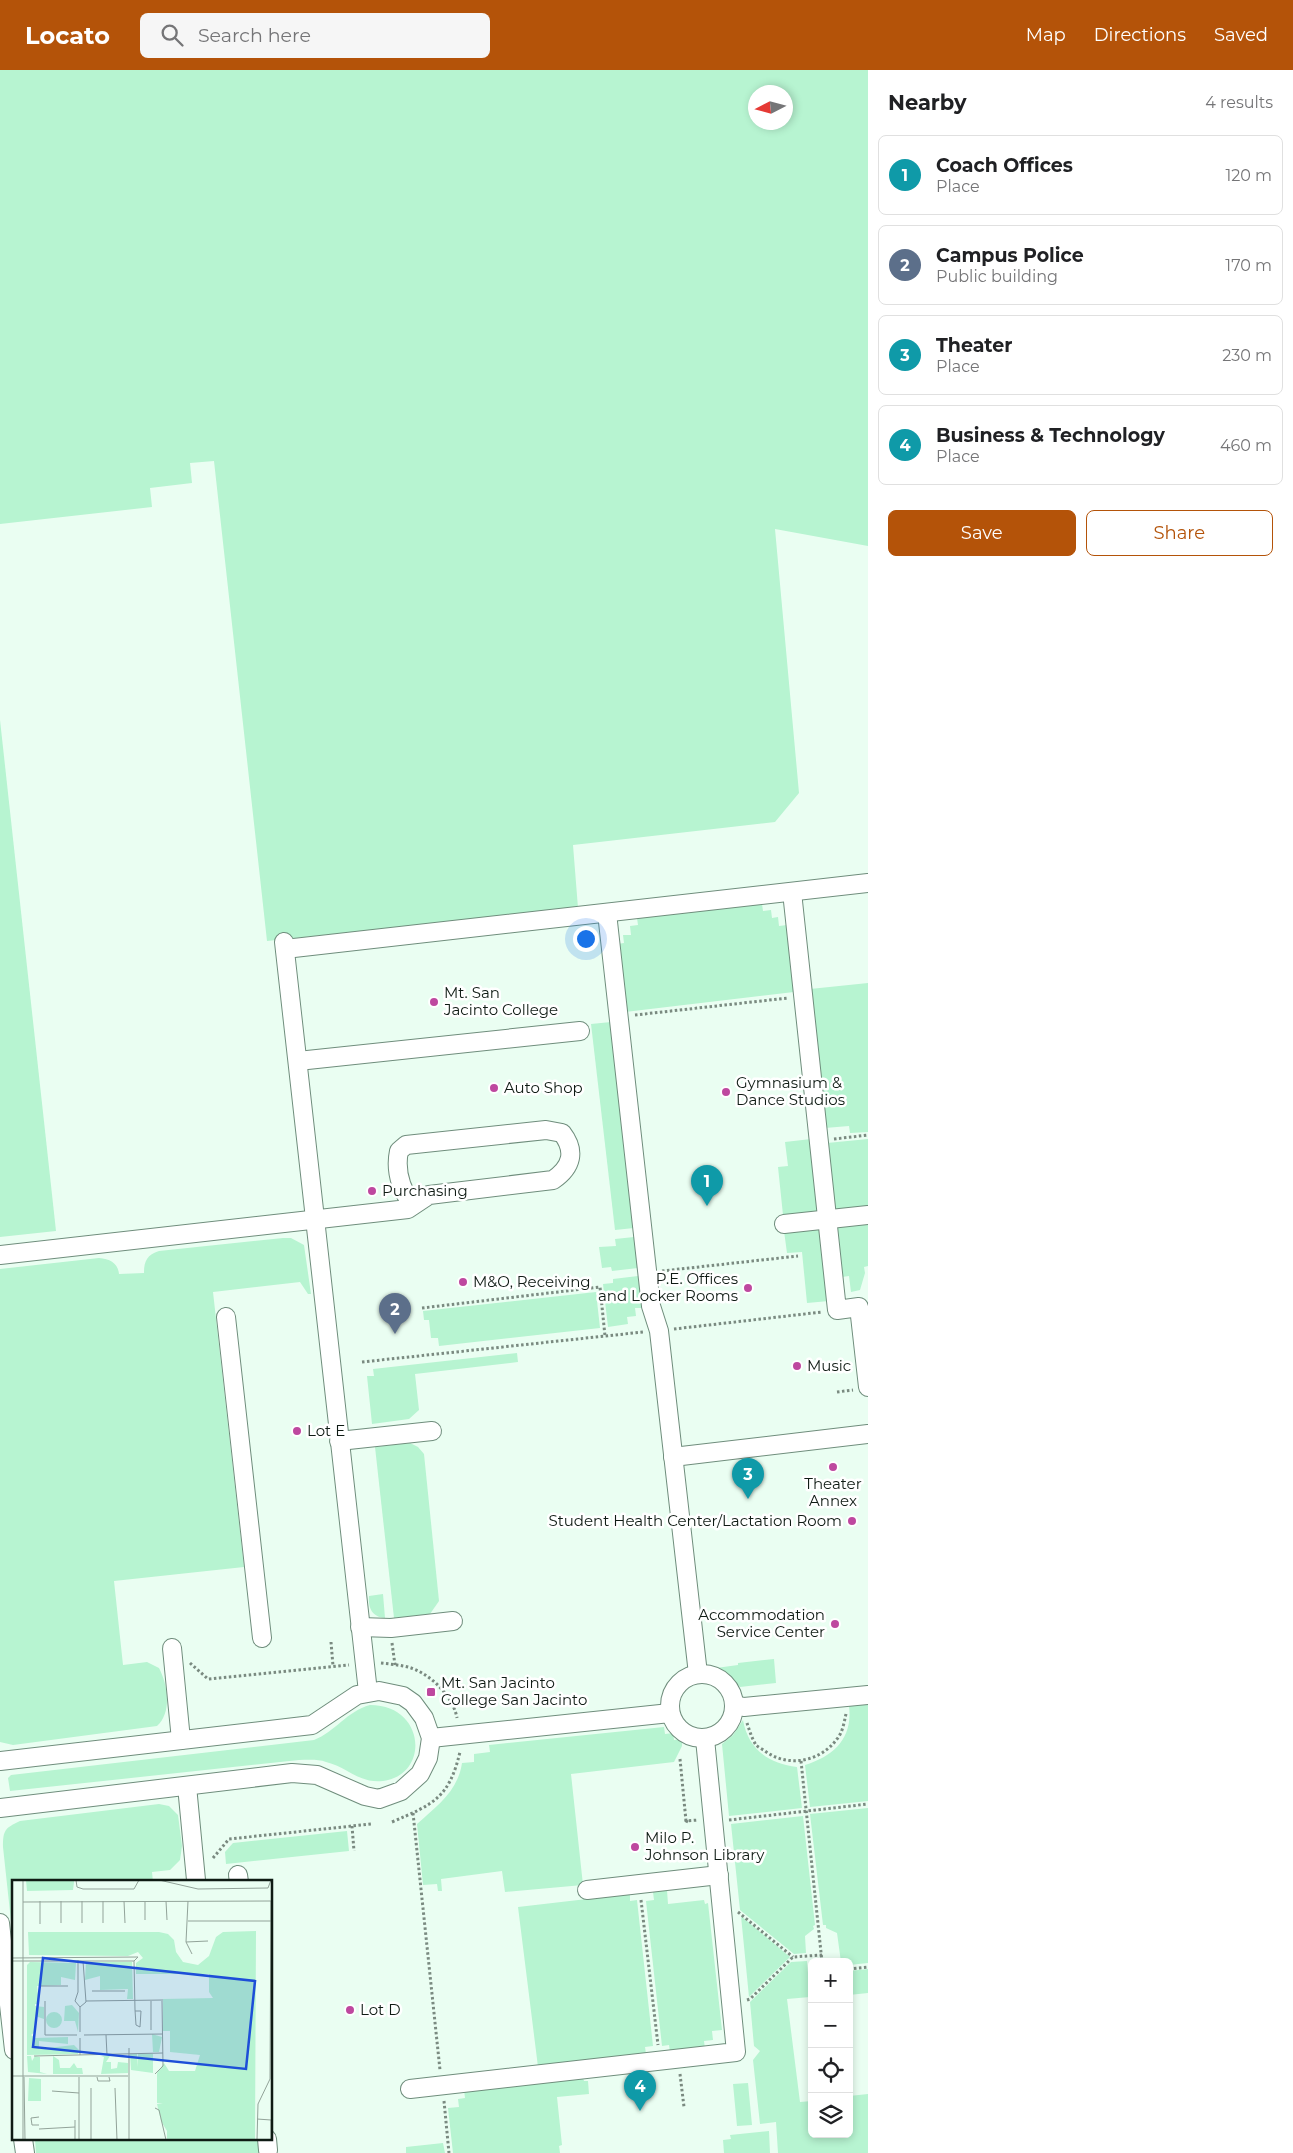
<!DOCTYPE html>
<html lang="en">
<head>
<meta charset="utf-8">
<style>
  :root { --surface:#fff; --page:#f6f6f6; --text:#202124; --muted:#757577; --line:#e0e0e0; --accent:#b45309 }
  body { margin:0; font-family:Montserrat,sans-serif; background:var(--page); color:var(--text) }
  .controls { position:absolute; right:15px; bottom:15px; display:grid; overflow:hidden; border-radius:8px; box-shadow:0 2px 8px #0003 }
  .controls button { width:45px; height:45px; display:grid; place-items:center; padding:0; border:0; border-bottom:1px solid var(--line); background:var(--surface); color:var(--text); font:25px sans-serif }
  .compass { position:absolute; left:748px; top:15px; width:45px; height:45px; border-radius:50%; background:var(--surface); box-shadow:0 2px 8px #0003; rotate:264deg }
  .you { position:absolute; left:585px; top:868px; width:18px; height:18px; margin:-12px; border:4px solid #fff; border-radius:50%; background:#1a73e8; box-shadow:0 0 0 8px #1a73e833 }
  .badge { display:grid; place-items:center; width:32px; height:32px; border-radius:50%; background:var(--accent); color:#fff; font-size:16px; font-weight:700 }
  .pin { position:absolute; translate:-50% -41px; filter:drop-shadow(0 1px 2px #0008) }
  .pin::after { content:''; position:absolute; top:26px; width:18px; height:15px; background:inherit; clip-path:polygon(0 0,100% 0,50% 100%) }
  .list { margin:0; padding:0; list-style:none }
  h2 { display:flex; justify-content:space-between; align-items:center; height:65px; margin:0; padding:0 20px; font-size:21px }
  h2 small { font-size:16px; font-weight:400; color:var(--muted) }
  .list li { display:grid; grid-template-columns:32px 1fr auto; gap:15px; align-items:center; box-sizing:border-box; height:80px; margin:0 10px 10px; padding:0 10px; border:1px solid var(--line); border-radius:8px }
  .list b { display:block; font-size:19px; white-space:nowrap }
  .list p { margin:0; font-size:16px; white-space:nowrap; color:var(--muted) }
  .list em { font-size:16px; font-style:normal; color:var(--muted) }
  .actions { display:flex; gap:10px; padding:15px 20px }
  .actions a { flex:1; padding:11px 0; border:1px solid var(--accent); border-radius:8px; text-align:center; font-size:18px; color:var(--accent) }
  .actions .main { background:var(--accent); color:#fff }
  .icon { flex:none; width:28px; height:28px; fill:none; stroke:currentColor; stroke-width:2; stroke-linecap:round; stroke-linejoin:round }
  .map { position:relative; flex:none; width:868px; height:2083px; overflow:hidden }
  header { display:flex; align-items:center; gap:30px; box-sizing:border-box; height:70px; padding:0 25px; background:var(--accent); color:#fff }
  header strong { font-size:24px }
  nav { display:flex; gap:28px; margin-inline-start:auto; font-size:18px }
  .search { width:350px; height:45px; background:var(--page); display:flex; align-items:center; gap:12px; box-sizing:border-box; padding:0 18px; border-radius:8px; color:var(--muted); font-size:19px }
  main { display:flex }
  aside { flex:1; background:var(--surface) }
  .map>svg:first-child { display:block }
  .green { fill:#b7f4d1; fill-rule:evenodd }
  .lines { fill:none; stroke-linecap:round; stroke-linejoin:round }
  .minor-casing { stroke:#6f8d7c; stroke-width:20 }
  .path { stroke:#7a8a80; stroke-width:3; stroke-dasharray:2.5 2.5; stroke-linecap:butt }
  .minor { stroke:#fff; stroke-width:18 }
  .poi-dot { fill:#be489f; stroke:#fff; stroke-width:2 }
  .labels { text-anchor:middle; stroke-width:5; stroke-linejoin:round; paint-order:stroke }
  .poi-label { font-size:15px; fill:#0f1b14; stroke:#fff; text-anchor:start }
  .inset-road { fill:none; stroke:#92a399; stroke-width:1 }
  .view { fill:#1d4ed8; fill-opacity:0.15; stroke:#1d4ed8; stroke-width:2.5 }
  .inset-edge { fill:none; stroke:#0f1b14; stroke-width:2.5 }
</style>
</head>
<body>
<header>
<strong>Locato</strong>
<div class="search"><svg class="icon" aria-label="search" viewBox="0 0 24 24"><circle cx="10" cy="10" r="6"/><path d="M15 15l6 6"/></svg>Search here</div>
<nav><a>Map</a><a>Directions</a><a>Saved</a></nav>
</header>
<main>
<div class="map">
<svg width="868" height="2083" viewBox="0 0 868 2083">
  <rect width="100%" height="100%" fill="#eafef2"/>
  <g class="green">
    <path d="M 0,0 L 868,0 L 868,476 L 775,459 L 799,723 L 775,752 L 573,775 L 578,838 L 267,871 L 214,391 L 190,393 L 192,413 L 150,418 L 152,437 L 0,454 ZM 756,22 L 786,22 L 786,52 L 756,52 Z"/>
    <polygon points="0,650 56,1161 0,1167"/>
    <polygon points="762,834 763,841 771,840 772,848 778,847 779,856 787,855 794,922 625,942 617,874 624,873 623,865 631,865 630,856 638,855 637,848"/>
    <polygon points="868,913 868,1062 850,1063 849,1056 825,1058 810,919"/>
    <polygon points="611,952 634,1158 615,1160 591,954"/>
    <polygon points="811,1069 818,1141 783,1145 778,1097 788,1096 785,1072"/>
    <polygon points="868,1069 868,1136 834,1140 827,1073"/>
    <polygon points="868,1153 868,1196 864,1197 865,1203 860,1220 851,1222 849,1206 842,1207 836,1157"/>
    <polygon points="821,1157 829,1231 807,1233 802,1182 787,1183 784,1161"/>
    <polygon points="634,1167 638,1198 612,1201 611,1197 602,1198 599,1177 616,1176 615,1169"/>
    <path d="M 283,1168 L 291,1168 L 304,1175 L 311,1224 L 308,1224 L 300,1212 L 213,1222 L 244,1497 L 114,1511 L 123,1595 L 147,1592 L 159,1598 C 168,1615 172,1643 157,1656 L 13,1675 L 0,1672 L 0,1199 L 99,1188 C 110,1189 118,1193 119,1204 L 144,1203 C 144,1191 147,1185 159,1181 Z"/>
    <polygon points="638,1206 642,1238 635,1238 636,1246 627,1247 628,1254 608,1257 603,1214 613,1213 613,1209"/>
    <polygon points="596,1222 600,1258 439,1276 438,1268 431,1268 429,1250 424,1250 423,1241"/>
    <polygon points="517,1283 518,1292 415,1304 419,1340 409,1349 372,1354 367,1306 374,1306 373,1299"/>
    <polygon points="410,1373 418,1377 424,1384 439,1531 430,1544 394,1548 375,1377"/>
    <path d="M 383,1524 L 385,1548 C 372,1547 368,1538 369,1526 Z"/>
    <polygon points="774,1589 776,1613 740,1617 725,1601 716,1598 738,1595 738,1593"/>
    <path d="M 868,1634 L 868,1731 L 810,1737 L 805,1695 C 834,1686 853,1668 849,1636 Z"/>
    <path d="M 370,1635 C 426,1635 430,1705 383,1711 C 360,1714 347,1697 326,1692 C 318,1689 308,1690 299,1690 L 10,1721 L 8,1708 L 11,1705 L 314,1670 C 335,1662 347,1641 370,1635 Z"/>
    <path d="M 743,1650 C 748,1679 769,1694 797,1697 L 802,1738 L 729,1746 L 722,1674 L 733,1665 Z"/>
    <path d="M 664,1657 L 665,1664 L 673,1663 L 674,1670 L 682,1669 L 682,1676 L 674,1692 L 571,1704 L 583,1815 L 505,1822 L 502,1801 L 441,1809 L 442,1821 L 438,1821 L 437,1814 L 423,1815 L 417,1754 C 437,1736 458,1721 462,1693 L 474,1692 L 474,1684 L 490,1682 L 489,1675 Z"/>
    <path d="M 159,1734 L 169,1736 L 178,1745 L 182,1776 L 180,1790 L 170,1800 L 152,1802 L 153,1812 L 14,1812 L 14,1879 L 3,1777 C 3,1760 5,1758 20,1751 Z"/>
    <polygon points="868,1738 868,1893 849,1895 849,1892 841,1892 837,1863 826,1858 826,1855 823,1855 810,1744"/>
    <polygon points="803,1746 815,1855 813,1856 814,1859 805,1866 806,1883 794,1884 740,1840 731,1754"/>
    <polygon points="347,1761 349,1781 226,1794 225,1782 233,1773"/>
    <polygon points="667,1820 668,1834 704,1830 705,1834 708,1833 722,1960 712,1961 713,1970 704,1971 705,1979 670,1982 669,1975 662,1976 646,1831 654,1830 653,1822"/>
    <polygon points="630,1824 630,1831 637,1830 653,1976 645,1977 646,1984 538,1997 518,1837"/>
    <polygon points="741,1846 790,1887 749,1927"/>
    <polygon points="807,1891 810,1927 787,1929 800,2032 812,2031 812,2064 849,2064 849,2026 868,2024 868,2083 778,2083 776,2052 760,2054 753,1990 760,1981 754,1976 750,1932 791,1892"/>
    <polygon points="868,1899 868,1923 849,1925 849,1901"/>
    <polygon points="583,2008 584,2011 588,2011 589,2024 557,2027 562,2075 559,2076 560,2083 453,2083 448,2038 459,2037 458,2029 465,2028 464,2020"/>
    <polygon points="748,2013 752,2055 737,2056 733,2014"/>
    <polygon points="769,2061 770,2083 724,2083 723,2070 731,2069 730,2065"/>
    <polygon points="35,2069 262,2069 263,2083 36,2083"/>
    <polygon points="443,2073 445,2083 406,2083 406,2077"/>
  </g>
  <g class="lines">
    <defs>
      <g id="minor">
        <polyline points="792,822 837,1240 859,1237 868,1317"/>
        <polyline points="607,843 651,1236 659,1261 698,1604"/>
        <polyline points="284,872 368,1622"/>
        <polyline points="285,879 868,813"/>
        <polyline points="298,991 580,961"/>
        <polyline points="784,1154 868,1145"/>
        <path d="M 0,1185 L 408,1139 L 429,1125 L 553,1110 C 572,1097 576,1081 562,1063 L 546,1060 L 406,1075 L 399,1081 C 395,1100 401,1119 412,1135"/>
        <polyline points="226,1247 262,1568"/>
        <polyline points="339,1371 432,1361"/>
        <polyline points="673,1387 868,1364"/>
        <polyline points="360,1557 391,1558 453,1551"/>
        <polyline points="172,1578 181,1670"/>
        <circle cx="702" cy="1636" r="32"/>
        <polyline points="734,1635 744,1637 868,1625"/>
        <polyline points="431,1668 670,1643"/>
        <polyline points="0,1691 312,1655 357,1625 379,1621 403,1626 413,1633 424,1648 431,1668 428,1688 420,1704 401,1721 379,1729 365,1726 317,1705 292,1703 0,1738"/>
        <polyline points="187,1716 196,1810"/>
        <polyline points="238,1805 239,1812"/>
        <polyline points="587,1820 719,1805"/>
        <polyline points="0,1853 14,1980"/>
        <polyline points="410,2019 736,1982 705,1669"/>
        <polyline points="23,2069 25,2083"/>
        <polyline points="267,2069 268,2080"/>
      </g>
    </defs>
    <use href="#minor" class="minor-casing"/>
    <g class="path">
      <polyline points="635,945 788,928"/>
      <polyline points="834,1069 868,1065"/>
      <polyline points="662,1201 798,1186"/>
      <polyline points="422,1238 600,1217 605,1266"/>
      <polyline points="674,1259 822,1242"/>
      <polyline points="362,1292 643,1262"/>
      <polyline points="837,1322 853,1320"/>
      <polyline points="331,1572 333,1596"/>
      <polyline points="392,1573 395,1595"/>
      <polyline points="190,1593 208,1609 349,1595"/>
      <path d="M 381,1593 C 390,1594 399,1595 408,1597 C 430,1603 453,1626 457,1648"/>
      <path d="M 747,1653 C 749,1659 752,1669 756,1675 C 758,1677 762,1679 765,1681 C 788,1698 820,1692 837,1669 C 843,1662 844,1652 846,1644"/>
      <polyline points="680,1689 686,1751"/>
      <polyline points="801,1691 822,1892"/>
      <polyline points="413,1743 440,2000"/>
      <polyline points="729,1750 868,1734"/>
      <path d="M 392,1752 C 434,1734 449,1728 460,1682"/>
      <polyline points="688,1752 686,1751 698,1750"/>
      <polyline points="352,1756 354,1781"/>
      <polyline points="213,1788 229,1769 371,1754"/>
      <polyline points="641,1830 658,1975"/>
      <polyline points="738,1842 793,1887"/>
      <polyline points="849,1899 868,1897"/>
      <polyline points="811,1903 812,1903"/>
      <polyline points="747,1930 750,1929 793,1887 822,1885"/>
      <polyline points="680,2004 684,2037"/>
      <polyline points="444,2031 449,2083"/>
    </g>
    <use href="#minor" class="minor"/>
  </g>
  <g class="poi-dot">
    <circle cx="434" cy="932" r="5"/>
    <circle cx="494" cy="1018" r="5"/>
    <circle cx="726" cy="1022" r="5"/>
    <circle cx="372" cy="1121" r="5"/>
    <circle cx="463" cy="1212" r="5"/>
    <circle cx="748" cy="1218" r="5"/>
    <circle cx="797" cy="1296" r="5"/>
    <circle cx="297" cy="1361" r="5"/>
    <circle cx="833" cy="1397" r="5"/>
    <circle cx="852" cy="1451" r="5"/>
    <circle cx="835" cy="1554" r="5"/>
    <rect x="426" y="1617" width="10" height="10" rx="2.5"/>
    <circle cx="635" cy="1777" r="5"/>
    <circle cx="350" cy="1940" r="5"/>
  </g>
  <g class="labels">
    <g class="poi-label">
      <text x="444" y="928">Mt. San<tspan x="444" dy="17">Jacinto College</tspan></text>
      <text x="736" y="1018">Gymnasium &amp;<tspan x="736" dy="17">Dance Studios</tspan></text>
      <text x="504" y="1023">Auto Shop</text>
      <text x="382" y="1126">Purchasing</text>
      <text x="738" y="1214" text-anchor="end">P.E. Offices<tspan x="738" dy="17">and Locker Rooms</tspan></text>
      <text x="473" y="1217">M&amp;O, Receiving</text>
      <text x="807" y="1301">Music</text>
      <text x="307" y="1366">Lot E</text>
      <text x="833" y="1419" text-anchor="middle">Theater<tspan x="833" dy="17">Annex</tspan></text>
      <text x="842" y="1456" text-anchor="end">Student Health Center/Lactation Room</text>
      <text x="825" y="1550" text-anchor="end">Accommodation<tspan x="825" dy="17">Service Center</tspan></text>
      <text x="441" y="1618">Mt. San Jacinto<tspan x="441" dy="17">College San Jacinto</tspan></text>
      <text x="645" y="1773">Milo P.<tspan x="645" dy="17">Johnson Library</tspan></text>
      <text x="360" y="1945">Lot D</text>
    </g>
  </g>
  <g transform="translate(12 1810)">
    <rect width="260" height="260" fill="#eafef2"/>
    <path d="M 14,0 L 62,0 L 62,2 L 61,10 L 15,11 ZM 244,51 L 243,260 L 155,260 L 155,251 L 149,241 L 145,224 L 151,224 L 145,223 L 145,193 L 152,183 L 157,191 L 183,191 L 188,175 L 158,172 L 158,151 L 151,151 L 151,119 L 201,118 L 197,112 L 197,94 L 124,94 L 124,83 L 131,78 L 126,72 L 116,76 L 17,75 L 16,52 L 147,52 L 156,54 L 162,60 L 164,72 L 171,82 L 186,85 L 197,76 L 204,57 L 211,52 ZM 18,82 L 64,83 L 63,100 L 49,97 L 49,105 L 25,106 L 27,124 L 23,124 L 23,126 L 32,127 L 32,139 L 23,136 L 23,152 L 19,155 L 23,158 L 56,157 L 56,164 L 27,161 L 27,169 L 62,165 L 67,170 L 66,174 L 15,175 L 15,85 ZM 74,82 L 120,82 L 121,119 L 115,119 L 116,109 L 88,110 L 88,96 L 73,100 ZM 60,125 L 67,133 L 66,152 L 63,141 L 52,141 L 53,126 ZM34 140a8 8 0 1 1 16 0a8 8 0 1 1-16 0ZM 140,154 L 150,157 L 147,172 L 141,172 ZM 118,174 L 125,174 L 125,187 L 126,174 L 141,174 L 141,193 L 119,190 ZM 15,176 L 19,176 L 20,181 L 23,176 L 28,177 L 28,192 L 35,194 L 16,192 ZM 41,176 L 47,180 L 48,188 L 58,188 L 62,183 L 65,188 L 70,188 L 71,194 L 41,194 ZM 89,176 L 98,176 L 94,182 L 99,182 L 99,189 L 105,188 L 106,182 L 116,183 L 116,193 L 89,194 L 92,177 ZM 17,198 L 29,199 L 29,221 L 16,221 Z" fill="#b7f4d1"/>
    <path class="inset-road" d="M 64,0 L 65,7 L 71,9 L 122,9 L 127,0M 147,0 L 186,9 L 256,8 L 259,0M 28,21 L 28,44M 49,21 L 49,43M 70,21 L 70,43M 91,21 L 91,43M 112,21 L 113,43M 133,21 L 133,40M 154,21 L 155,40M 176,21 L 174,62 L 180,74M 11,22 L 259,21 L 258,199 L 246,224 L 245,260M 176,41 L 259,41M 174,62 L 196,61M 0,78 L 126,77M 66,80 L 66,112 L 63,121 L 68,127 L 74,122 L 71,81M 0,81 L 122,81 L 126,77M 122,81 L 123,130 L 124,145 L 128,147 L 129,131 L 123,131M 28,106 L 56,106M 80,111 L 113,111M 33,121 L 33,155 L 65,155M 74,121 L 151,120M 139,121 L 139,150M 68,152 L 68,127M 72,155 L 151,154M 94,155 L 95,175M 68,175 L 68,158M 22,176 L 151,173M 143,194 L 151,186 L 150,121M 0,196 L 116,196M 12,197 L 13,260M 67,197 L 67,260M 85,197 L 86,201 L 98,201 L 97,197M 103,208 L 105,260M 40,211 L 67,213M 143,228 L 147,230 L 154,260M 245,239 L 259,240 L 259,260M 63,240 L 63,260M 27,245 L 20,245 L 19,238 L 27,237M 27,249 L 63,247M 11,260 L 11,0M 79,260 L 79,208M 117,260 L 117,168"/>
    <path class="view" d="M 31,78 L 243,101 L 234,189 L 21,167 Z"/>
    <rect width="260" height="260" class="inset-edge"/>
  </g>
</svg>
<div class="controls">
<button>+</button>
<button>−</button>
<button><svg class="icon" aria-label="locate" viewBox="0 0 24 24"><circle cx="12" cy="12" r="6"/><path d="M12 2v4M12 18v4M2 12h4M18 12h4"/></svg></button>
<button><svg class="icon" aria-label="layers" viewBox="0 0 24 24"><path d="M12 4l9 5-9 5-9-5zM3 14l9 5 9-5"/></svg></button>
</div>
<svg class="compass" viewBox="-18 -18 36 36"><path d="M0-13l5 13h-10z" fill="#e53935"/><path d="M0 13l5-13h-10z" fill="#757577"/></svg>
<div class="you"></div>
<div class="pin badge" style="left:707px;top:1136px;background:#0f9aa8">1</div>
<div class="pin badge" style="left:395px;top:1264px;background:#5c6f8a">2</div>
<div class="pin badge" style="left:748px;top:1429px;background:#0f9aa8">3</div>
<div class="pin badge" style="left:640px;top:2041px;background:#0f9aa8">4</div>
</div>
<aside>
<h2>Nearby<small>4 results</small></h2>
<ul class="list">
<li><span class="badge" style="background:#0f9aa8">1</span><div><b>Coach Offices</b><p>Place</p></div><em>120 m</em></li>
<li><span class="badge" style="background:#5c6f8a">2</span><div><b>Campus Police</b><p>Public building</p></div><em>170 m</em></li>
<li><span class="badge" style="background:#0f9aa8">3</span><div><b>Theater</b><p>Place</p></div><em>230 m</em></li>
<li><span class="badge" style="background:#0f9aa8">4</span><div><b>Business &amp; Technology</b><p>Place</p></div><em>460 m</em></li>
</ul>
<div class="actions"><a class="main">Save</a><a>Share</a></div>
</aside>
</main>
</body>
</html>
